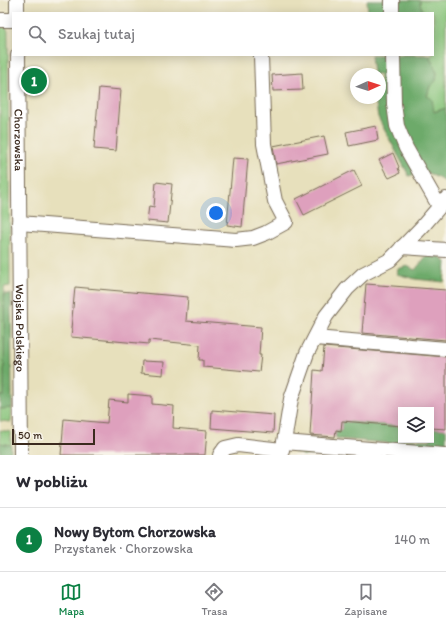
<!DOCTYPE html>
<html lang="pl">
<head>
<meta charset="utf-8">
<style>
  :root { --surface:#fff; --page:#f7f7f7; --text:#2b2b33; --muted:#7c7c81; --line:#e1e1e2; --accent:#0b8043 }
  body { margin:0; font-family:Itim,sans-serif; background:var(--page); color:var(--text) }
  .controls { position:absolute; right:12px; bottom:12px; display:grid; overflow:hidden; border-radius:0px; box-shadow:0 2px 10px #0003 }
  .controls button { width:36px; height:36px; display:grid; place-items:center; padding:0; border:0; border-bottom:1px solid var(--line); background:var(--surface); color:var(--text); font:20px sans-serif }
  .compass { position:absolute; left:350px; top:68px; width:36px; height:36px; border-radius:50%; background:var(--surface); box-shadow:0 2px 10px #0003; rotate:87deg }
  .scale { position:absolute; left:12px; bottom:10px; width:83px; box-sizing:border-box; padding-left:4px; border:2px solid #3b2a1e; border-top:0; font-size:11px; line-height:14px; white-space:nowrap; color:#3b2a1e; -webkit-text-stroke:3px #f7f3e8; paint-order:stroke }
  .you { position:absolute; left:216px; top:213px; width:14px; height:14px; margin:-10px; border:3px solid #fff; border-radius:50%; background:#1a73e8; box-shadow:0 0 0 6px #1a73e833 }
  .badge { display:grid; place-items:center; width:26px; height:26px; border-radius:50%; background:var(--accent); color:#fff; font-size:13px; font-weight:700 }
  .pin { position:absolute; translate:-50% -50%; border:2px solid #fff; box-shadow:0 1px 4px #0006 }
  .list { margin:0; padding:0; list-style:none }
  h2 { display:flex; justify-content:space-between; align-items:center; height:52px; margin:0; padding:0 16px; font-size:17px }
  h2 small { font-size:13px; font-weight:400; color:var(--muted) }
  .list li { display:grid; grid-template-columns:26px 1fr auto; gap:12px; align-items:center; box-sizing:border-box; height:64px; padding:0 16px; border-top:1px solid var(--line) }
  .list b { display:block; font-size:15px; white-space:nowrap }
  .list p { margin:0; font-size:13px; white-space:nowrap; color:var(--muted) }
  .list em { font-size:13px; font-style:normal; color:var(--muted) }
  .icon { flex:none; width:22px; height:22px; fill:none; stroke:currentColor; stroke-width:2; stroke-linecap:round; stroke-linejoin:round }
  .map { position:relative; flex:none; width:446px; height:455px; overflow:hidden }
  .search { position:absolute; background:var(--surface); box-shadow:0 2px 10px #0003; left:12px; right:12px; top:12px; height:44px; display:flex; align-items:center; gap:10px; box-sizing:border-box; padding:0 14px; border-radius:0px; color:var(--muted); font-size:15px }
  .sheet { height:116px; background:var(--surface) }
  nav { display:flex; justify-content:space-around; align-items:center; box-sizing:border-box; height:56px; border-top:1px solid var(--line); background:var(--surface); font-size:11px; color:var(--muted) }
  nav a { display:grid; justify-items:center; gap:2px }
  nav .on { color:var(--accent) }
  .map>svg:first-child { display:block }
  .green { fill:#87c47a; stroke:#61774c }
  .forest { fill:#6daa6a; stroke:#546a44 }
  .building { fill:#dea0bd }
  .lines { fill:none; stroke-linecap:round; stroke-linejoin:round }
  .minor-casing { stroke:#776a55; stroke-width:16 }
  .minor { stroke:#fff; stroke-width:14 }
  .labels { text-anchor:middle; stroke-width:3.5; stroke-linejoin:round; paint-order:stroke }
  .street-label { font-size:12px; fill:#3b2a1e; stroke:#f7f3e8 }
</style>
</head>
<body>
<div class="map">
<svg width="446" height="455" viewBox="0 0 446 455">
  <rect width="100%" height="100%" fill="#f7f3e8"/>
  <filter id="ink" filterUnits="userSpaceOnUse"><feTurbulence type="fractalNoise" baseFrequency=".025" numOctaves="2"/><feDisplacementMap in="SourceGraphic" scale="8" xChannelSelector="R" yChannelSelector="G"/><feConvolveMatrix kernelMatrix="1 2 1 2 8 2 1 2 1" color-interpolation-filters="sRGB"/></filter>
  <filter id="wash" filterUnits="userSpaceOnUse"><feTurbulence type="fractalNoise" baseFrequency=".012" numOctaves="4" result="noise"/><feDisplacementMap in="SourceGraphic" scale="16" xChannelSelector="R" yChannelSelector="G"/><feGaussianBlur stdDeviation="0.9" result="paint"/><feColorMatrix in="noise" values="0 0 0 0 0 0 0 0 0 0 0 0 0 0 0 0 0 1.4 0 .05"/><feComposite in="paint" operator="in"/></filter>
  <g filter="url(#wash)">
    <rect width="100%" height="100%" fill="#e7e0bc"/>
    <g class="green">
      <polygon points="421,0 446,0 446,108 433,112 432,100 427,97 430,86 437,73 429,55 433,55 433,13 423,13 420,3"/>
      <polygon points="0,26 6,28 8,31 10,286 4,287 4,396 0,396"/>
      <polygon points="12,408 11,422 0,421 0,409"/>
      <polygon points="0,430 11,432 11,445 0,443"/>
      <polygon points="297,447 406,455 301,455 300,453 294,452"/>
    </g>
    <g class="forest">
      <polygon points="367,0 421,0 420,3 423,13 368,13"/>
      <polygon points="371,55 429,55 437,73 436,81 430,86 427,96 432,99 434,112 446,108 446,182 424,171 409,176 383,127 378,117 375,98 380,98 380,74 373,74"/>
      <polygon points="428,254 437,255 446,262 444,282 415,279 397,274 398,269 407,266 415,270"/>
      <polygon points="4,294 11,294 12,408 0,409 0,396 4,396"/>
      <polygon points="342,421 401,426 401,440 431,440 431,428 446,429 446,448 339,439 335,437 336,430 341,431"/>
      <polygon points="0,443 11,445 11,455 0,455"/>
    </g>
    <g id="blocks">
      <g class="building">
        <polygon points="302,73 303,90 273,91 272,75"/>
        <polygon points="99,88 121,90 116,151 94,149"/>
        <polygon points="376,126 378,140 349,146 346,132"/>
        <polygon points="324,136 328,154 276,164 273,146"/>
        <polygon points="393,153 399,167 398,168 400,173 389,178 386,173 386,174 379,160"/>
        <polygon points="233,158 248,159 242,227 227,225"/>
        <polygon points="354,170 362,186 304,215 296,199"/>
        <polygon points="156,182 172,184 168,223 147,221 149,206 154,207"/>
        <polygon points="366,284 446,290 446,340 362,333"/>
        <polygon points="75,287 188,297 186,321 261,327 259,355 261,355 259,372 203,367 203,360 199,360 200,345 149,340 149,344 71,337 72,329 71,329"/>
        <polygon points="324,347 446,357 446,429 431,428 431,410 401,410 401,426 342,421 341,431 336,430 335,437 310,435 314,370 322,371"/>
        <polygon points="142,361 164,362 163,375 141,373"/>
        <polygon points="128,394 152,396 152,404 174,406 173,428 207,431 205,455 61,455 64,419 107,423 109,400 128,402"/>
        <polygon points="212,410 274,415 273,433 211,428"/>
      </g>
    </g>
  </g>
  <g filter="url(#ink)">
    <use href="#blocks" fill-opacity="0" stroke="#776a55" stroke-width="1"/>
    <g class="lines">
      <defs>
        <g id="minor">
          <polyline points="17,0 17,13"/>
          <polyline points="392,0 392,13"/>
          <polyline points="0,20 13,20"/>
          <path id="s1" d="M 18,55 L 21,455"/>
          <polyline points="393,55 394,104 397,126 406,148 439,206"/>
          <polyline points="19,223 236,240 253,238 266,233 286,222 275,201 264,144 261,56"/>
          <polyline points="402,247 446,250"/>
          <polyline points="315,338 446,349"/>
          <polyline points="284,442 444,455"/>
          <polyline points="220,455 225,448 238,445 282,450"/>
          <polyline points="280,455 284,442 291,399 307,353 326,316 347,289 363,274 390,260 422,227 446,199"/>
        </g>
      </defs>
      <use href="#minor" class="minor-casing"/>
      <use href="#minor" class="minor"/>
    </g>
  </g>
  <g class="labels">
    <g class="street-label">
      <text dy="4" stroke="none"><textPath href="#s1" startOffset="85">Chorzowska</textPath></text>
      <text dy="4" stroke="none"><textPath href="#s1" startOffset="273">Wojska Polskiego</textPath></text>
    </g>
  </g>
</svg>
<div class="controls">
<button><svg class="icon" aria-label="layers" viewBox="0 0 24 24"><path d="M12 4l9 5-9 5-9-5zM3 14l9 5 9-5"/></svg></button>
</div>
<svg class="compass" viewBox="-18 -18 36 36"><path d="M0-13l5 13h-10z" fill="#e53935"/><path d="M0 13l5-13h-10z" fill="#7c7c81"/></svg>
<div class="scale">50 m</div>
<div class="you"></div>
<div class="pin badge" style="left:34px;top:81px">1</div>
<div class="search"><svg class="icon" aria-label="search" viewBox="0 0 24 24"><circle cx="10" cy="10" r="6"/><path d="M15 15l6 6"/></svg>Szukaj tutaj</div>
</div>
<section class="sheet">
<h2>W pobliżu<small></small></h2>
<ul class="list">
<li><span class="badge">1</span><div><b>Nowy Bytom Chorzowska</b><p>Przystanek · Chorzowska</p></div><em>140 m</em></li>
</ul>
</section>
<nav>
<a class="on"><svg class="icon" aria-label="map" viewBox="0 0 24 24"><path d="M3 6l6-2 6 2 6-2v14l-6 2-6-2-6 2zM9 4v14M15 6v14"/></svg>Mapa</a>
<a><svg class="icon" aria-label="directions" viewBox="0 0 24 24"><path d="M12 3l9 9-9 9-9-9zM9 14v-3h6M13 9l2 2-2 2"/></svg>Trasa</a>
<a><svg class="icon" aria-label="saved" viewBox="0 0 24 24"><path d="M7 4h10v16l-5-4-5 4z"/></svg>Zapisane</a>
</nav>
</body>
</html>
